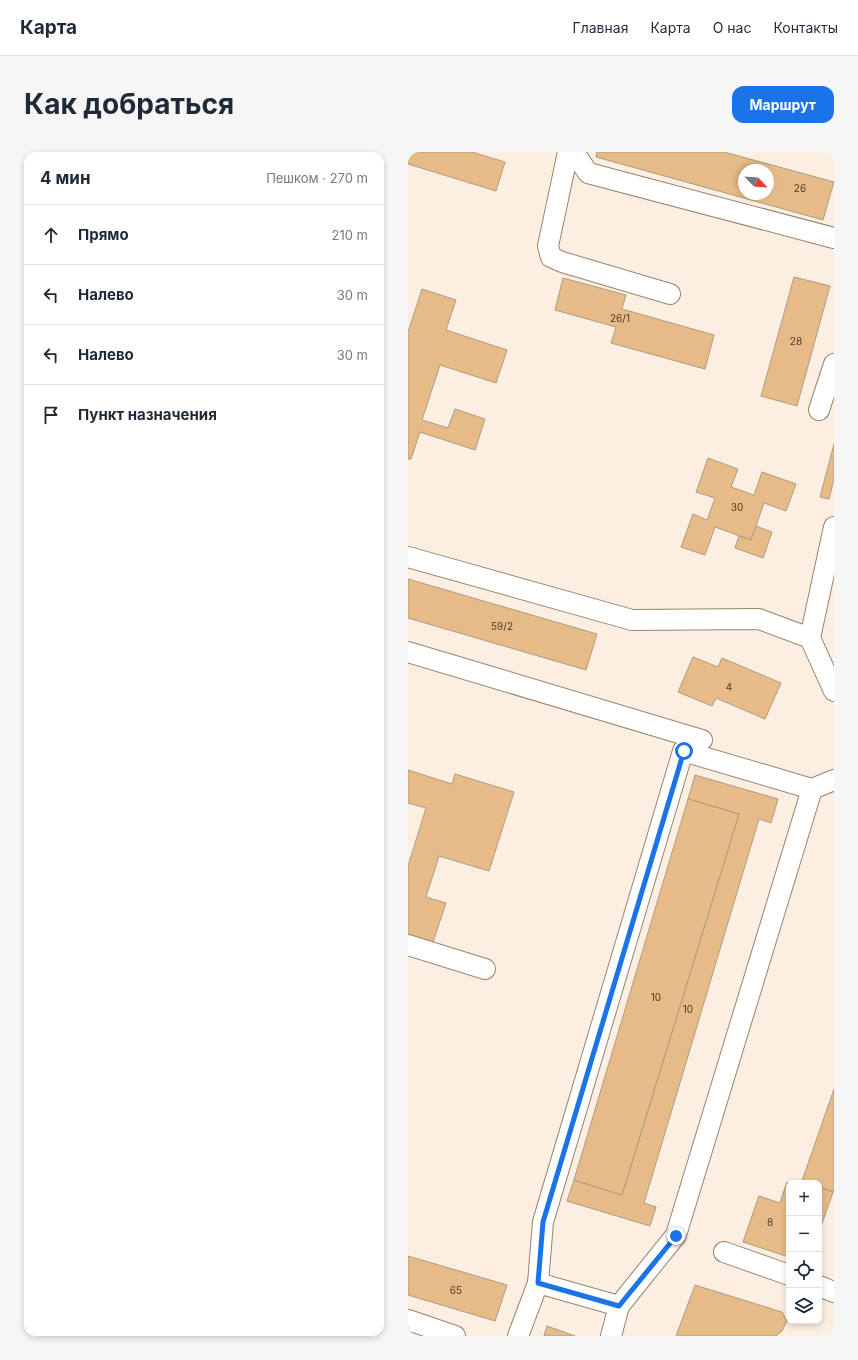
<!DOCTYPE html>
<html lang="ru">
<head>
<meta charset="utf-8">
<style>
  :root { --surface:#fff; --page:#f6f6f7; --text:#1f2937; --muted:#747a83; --line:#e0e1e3; --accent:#1a73e8 }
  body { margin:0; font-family:Inter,sans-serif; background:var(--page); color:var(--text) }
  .controls { position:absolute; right:12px; bottom:12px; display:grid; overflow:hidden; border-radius:8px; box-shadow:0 2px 6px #0003 }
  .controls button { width:36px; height:36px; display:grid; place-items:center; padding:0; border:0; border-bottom:1px solid var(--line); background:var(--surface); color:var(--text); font:20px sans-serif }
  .compass { position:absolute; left:330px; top:12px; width:36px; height:36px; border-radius:50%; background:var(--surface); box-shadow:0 2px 6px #0003; rotate:115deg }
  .stop { position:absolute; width:12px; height:12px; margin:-9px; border:3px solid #1a73e8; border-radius:50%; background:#fff }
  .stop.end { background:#1a73e8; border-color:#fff; box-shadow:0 1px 4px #0008 }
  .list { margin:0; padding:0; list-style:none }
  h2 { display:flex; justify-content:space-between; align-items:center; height:52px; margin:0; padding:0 16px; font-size:17px }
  h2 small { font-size:13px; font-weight:400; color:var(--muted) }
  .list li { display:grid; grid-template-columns:26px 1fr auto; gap:12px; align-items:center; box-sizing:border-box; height:60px; padding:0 16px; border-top:1px solid var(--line) }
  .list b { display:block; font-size:15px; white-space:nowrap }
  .list em { font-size:13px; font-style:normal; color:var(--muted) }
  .icon { flex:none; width:22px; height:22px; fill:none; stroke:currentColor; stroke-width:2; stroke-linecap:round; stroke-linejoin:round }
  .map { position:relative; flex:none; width:426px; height:1184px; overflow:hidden; border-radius:12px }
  header { display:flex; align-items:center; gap:24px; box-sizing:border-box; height:56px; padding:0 20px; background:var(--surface); border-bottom:1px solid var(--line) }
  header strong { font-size:19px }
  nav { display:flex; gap:22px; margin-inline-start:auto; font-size:14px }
  .intro { display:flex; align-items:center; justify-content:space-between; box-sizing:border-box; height:96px; padding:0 24px }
  h1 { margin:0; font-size:28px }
  .button { padding:10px 18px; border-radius:12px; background:var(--accent); color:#fff; font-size:14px; font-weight:700 }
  main { display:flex; gap:24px; padding:0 24px }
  aside { flex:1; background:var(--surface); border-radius:12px; box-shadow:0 2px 6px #0003 }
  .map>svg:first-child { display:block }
  .building { fill:#e7bb87; stroke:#ae9a83; fill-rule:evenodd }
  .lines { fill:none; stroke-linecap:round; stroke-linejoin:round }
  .minor-casing { stroke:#97846d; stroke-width:22 }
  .minor { stroke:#fff; stroke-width:20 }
  .route { stroke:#1a73e8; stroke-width:5 }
  .labels { text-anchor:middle; stroke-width:3; stroke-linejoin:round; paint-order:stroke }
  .number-label { font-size:10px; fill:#4a3a27 }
</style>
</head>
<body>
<header>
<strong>Карта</strong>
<nav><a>Главная</a><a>Карта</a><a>О нас</a><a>Контакты</a></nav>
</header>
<div class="intro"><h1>Как добраться</h1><a class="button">Маршрут</a></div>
<main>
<aside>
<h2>4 мин<small>Пешком · 270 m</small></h2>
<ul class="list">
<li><svg class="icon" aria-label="ahead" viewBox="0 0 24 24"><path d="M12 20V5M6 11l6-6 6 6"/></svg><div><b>Прямо</b></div><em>210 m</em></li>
<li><svg class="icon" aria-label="left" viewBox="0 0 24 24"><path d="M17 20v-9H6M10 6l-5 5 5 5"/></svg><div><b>Налево</b></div><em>30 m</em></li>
<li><svg class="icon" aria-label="left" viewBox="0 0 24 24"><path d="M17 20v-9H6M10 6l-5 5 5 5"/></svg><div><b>Налево</b></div><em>30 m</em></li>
<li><svg class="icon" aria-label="arrive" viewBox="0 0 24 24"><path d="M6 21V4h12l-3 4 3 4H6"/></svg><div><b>Пункт назначения</b></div></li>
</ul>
</aside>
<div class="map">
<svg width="426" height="1184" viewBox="0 0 426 1184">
  <rect width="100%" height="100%" fill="#fcefe1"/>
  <g class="building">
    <polygon points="0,0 64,0 97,10 88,39 0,12"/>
    <path d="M 189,0 L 316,0 L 426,30 L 415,68 L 188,5 ZM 336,18 L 360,18 L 360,42 L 336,42 Z"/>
    <polygon points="386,125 422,134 389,254 353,244"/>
    <polygon points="155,126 218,143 214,157 306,183 297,217 203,191 208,175 147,158"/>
    <polygon points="14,137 48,148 38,178 99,198 88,231 32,213 14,268 40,276 47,257 77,267 67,298 12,280 3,307 0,307 0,180"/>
    <polygon points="426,292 426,327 421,347 412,345"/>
    <polygon points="300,306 330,317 323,335 346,343 354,320 388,332 378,359 356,351 343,388 307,375 297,403 273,395 285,362 299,368 307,346 288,340"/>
    <polygon points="348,374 364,380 355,406 327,396 331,384 343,388"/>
    <polygon points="0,427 189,482 178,518 0,466"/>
    <polygon points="285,505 310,515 314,506 373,531 357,567 308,546 304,554 270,540"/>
    <polygon points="0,618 44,632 47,622 106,640 81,719 31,704 18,745 38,751 23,796 0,789 0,714 18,656 0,651"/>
    <polygon points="287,623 370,647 363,671 351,667 236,1051 248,1055 242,1074 159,1049 166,1028 214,1043 331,662 280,647"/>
    <polygon points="280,647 331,662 214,1043 166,1028"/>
    <polygon points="426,937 426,1040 411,1035 411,1031 400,1031 394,1029"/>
    <polygon points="379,1030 381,1031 381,1105 335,1090 351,1044 372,1051"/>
    <polygon points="411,1035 425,1040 411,1080"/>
    <polygon points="0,1104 99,1133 87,1169 0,1143"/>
    <polygon points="287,1133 374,1160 379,1169 374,1179 368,1184 268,1184"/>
    <polygon points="139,1174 167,1184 136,1184"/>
  </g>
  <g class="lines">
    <defs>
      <g id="minor">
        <polyline points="160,0 140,94 143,105 154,110 262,142"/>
        <polyline points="166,0 180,21 426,86"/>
        <polyline points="411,258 426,212"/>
        <polyline points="0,405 224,468 351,467 402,486 426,539"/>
        <polyline points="402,486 426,375"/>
        <polyline points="0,500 294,588"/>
        <polyline points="0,793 77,817"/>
        <polyline points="316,1100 381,1123"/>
        <polyline points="130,1131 135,1070 275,599 404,637"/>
        <polyline points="411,1134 426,1140"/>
        <polyline points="0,1168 47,1184"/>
        <polyline points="110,1184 130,1131 211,1154 268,1083 404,637 426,628"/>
        <polyline points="203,1184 211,1154"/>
      </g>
    </defs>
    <use href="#minor" class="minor-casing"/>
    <use href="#minor" class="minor"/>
  </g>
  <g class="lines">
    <polyline class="route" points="268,1084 211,1154 130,1131 135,1070 276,599"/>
  </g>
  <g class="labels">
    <g class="number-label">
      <text x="392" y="40">26</text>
      <text x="212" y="170">26/1</text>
      <text x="388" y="193">28</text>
      <text x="329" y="359">30</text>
      <text x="94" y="478">59/2</text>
      <text x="321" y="539">4</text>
      <text x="248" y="849">10</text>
      <text x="280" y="861">10</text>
      <text x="362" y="1074">8</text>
      <text x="48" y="1142">65</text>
    </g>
  </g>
</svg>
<div class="controls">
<button>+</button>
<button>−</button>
<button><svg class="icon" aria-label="locate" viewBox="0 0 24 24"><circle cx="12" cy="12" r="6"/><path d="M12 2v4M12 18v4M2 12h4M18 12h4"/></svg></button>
<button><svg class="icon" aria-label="layers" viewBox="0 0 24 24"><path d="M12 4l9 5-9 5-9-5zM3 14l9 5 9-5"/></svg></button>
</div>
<svg class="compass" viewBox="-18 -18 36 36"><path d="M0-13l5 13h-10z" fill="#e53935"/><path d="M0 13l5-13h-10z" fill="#747a83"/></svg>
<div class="stop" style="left:276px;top:599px"></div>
<div class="stop end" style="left:268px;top:1084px"></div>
</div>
</main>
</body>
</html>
